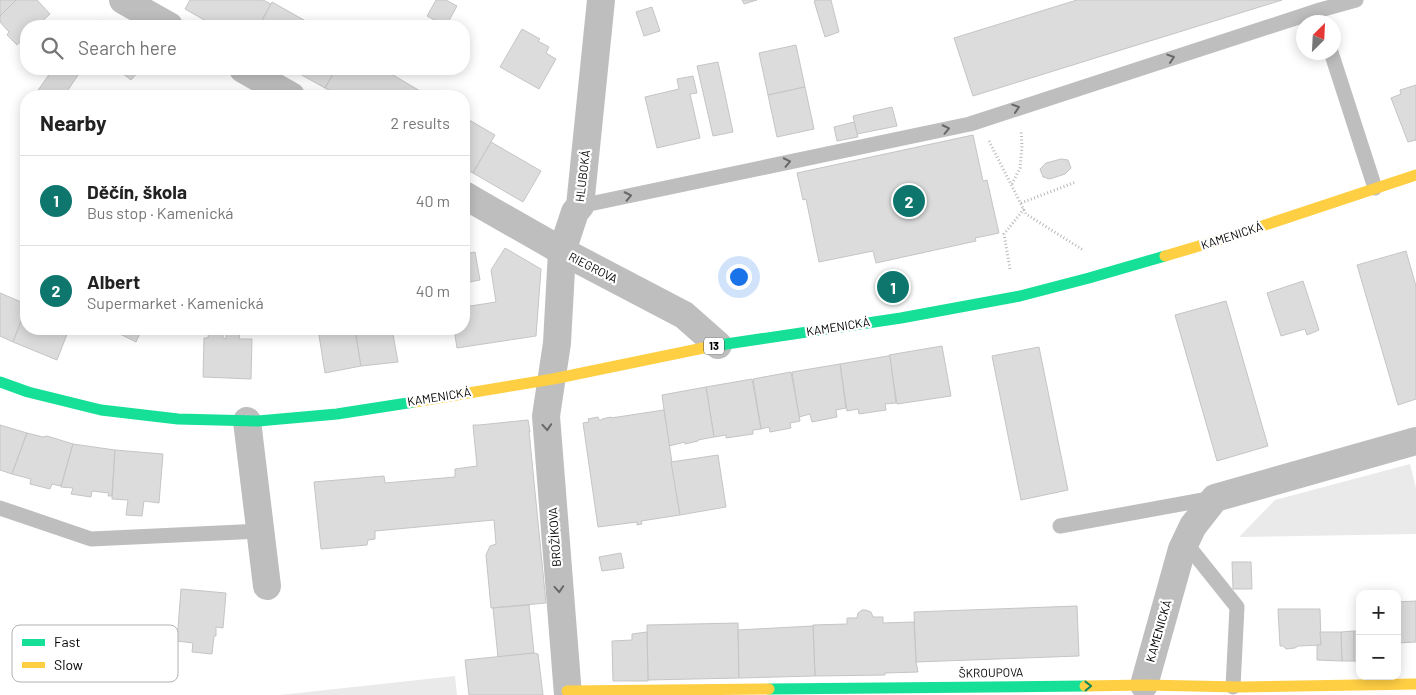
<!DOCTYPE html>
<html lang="en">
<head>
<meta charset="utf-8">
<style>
  :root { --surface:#fff; --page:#f6f6f6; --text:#222; --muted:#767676; --line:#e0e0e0; --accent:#0f766e }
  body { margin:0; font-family:Barlow,sans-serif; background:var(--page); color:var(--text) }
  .controls { position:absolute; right:15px; bottom:15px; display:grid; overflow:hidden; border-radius:10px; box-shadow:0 2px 12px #0003 }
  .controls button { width:45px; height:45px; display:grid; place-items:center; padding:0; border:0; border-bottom:1px solid var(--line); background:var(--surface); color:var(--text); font:25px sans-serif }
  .compass { position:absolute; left:1296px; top:15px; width:45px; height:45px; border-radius:50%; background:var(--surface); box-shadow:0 2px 12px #0003; rotate:24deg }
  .you { position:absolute; left:738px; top:276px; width:18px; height:18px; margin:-12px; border:4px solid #fff; border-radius:50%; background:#1a73e8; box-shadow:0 0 0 8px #1a73e833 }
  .badge { display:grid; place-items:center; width:32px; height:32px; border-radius:50%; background:var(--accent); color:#fff; font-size:16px; font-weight:700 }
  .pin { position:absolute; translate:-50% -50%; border:2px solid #fff; box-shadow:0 1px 5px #0006 }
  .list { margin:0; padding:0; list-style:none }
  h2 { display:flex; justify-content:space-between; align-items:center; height:65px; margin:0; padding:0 20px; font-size:21px }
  h2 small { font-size:16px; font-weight:400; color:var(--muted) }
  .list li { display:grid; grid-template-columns:32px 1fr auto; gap:15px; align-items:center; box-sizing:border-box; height:90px; padding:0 20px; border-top:1px solid var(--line) }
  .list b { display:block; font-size:19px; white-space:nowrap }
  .list p { margin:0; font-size:16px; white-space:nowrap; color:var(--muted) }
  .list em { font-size:16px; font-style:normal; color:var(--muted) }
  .icon { flex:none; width:28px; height:28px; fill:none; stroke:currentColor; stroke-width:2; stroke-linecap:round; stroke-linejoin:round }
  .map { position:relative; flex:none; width:1416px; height:695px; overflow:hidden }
  .search { position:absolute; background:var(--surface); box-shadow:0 2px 12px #0003; left:20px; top:20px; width:450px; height:55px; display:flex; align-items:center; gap:12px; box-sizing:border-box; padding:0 18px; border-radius:20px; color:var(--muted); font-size:19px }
  .panel { position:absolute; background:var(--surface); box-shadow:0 2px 12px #0003; left:20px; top:90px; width:450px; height:245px; border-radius:20px }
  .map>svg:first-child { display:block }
  .green { fill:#eaeaea }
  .building { fill:#dcdcdc; stroke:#c5c5c5 }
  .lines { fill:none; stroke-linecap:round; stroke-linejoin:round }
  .path { stroke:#b8b8b8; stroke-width:3; stroke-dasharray:1 2.5; stroke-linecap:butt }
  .lane { stroke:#bebebe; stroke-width:15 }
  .street { stroke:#bebebe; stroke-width:28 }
  .fast { stroke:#16e098; stroke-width:11 }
  .slow { stroke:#ffcf43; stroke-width:11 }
  .oneway { stroke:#686868 }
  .oneway2 { stroke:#0d865b }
  .labels { text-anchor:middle; stroke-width:4.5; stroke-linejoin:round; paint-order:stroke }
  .shield { fill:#fff; stroke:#4c4c4c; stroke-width:1 }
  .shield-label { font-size:11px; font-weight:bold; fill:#000 }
  .street-label { font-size:12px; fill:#000; stroke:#fff }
  .key { fill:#fff; stroke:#b2b2b2; stroke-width:1 }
  .key-label { font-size:14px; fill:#000 }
</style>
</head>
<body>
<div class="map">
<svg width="1416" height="695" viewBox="0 0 1416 695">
  <rect width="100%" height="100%" fill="#fff"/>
  <g class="green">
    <polygon points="1410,464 1416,488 1416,534 1239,537 1275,500"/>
    <polygon points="455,676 457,695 280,695"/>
  </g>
  <g class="building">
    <polygon points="0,0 16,0 0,16"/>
    <polygon points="16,0 37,0 50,14 37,26 26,26 26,36 17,45 7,35 9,32 0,22 0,16"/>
    <polygon points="190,0 263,0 271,4 259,26 215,26 185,9"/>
    <polygon points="436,0 446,0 457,6 446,26 427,16"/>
    <polygon points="742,0 757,0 744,4"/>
    <polygon points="817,0 831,0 839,32 825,37 814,1"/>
    <polygon points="1077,0 1282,0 973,96 954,38"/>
    <polygon points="272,2 311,24 309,26 259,26"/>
    <polygon points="652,7 660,31 644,36 636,12"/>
    <polygon points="99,20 107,26 93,26"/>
    <polygon points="522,29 540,39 538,41 549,47 546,53 556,59 539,89 500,67"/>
    <polygon points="796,45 805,87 768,95 759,53"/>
    <polygon points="718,62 733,132 713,136 697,66"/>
    <polygon points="53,69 82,69 64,96 34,96"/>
    <polygon points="117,69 141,69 131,80"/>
    <polygon points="291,69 336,69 325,88"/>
    <polygon points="336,69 383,69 420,91 416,96 340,96 325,88"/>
    <polygon points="693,76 697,93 690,94 700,138 657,148 645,97 679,89 677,79"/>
    <polygon points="1416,85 1416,140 1408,142 1391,98 1401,94 1400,90"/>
    <polygon points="805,87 814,129 777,137 768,95"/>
    <polygon points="420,91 429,96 416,96"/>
    <polygon points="892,107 897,126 857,134 853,116"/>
    <polygon points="464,117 495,135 473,173 464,168"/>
    <polygon points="854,122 858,137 837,141 834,127"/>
    <polygon points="973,135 983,181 987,180 999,233 975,238 976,241 876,263 873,251 819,262 806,199 803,200 797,173"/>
    <polygon points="491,142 541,171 523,202 473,173"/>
    <polygon points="1061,159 1068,160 1071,168 1065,174 1050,179 1043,177 1040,169 1046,163"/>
    <polygon points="505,248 541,269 536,336 457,348 454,329 464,329 464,307 496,302 491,270"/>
    <polygon points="1406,251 1416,286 1416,399 1398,405 1357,265"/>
    <polygon points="475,252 480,280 464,283 464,254"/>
    <polygon points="1303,281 1319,330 1307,335 1305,329 1281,336 1267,293"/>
    <polygon points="0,293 26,304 26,309 13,342 0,336"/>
    <polygon points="1226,301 1268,446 1217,461 1175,315"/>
    <polygon points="26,309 26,329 69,329 57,360 13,342"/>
    <polygon points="112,329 142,329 136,342 112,330"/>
    <polygon points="209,329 223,329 223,338 226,339 226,332 240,332 239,339 252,339 251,379 203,377 204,338 208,338"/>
    <polygon points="318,329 355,329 361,366 325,373"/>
    <polygon points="355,329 392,329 398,362 361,366"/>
    <polygon points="942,346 951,396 897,404 889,355"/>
    <polygon points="1039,347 1068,490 1021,500 992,356"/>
    <polygon points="888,356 890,356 896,403 885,404 886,410 859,414 858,409 847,411 840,364"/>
    <polygon points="840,364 846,408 836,410 837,417 812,422 810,414 799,417 792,372"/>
    <polygon points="791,372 800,421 790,423 791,428 770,432 769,427 761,429 753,379"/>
    <polygon points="752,379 761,429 753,430 753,434 726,438 726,435 714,437 706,387"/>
    <polygon points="706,387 714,437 698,440 698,441 685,444 685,442 669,446 662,395"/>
    <polygon points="664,410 680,515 641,521 642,524 637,525 637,522 598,527 583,423 589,422 588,419 598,417 599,420 602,420 602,419 611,417 611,418"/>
    <polygon points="528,420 530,432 529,431 546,603 491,608 486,555 490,546 496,544 494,520 375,531 375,539 368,540 367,545 321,549 314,482 384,476 385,483 455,477 455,469 477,466 473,425 479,425"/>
    <polygon points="0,425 27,433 12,474 0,470"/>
    <polygon points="27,433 43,437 47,436 73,444 61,486 52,484 50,489 30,484 31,479 12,474"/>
    <polygon points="73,444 115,450 112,496 108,496 109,493 92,491 91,497 71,494 73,488 61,487"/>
    <polygon points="115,450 163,454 159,503 144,501 142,516 126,515 128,500 112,499"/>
    <polygon points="718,455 726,507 680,515 671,462"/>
    <polygon points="621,553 624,568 602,571 599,557"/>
    <polygon points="1232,562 1251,562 1252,589 1233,589"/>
    <polygon points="181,589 226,593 223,628 216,627 216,636 214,636 212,654 192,652 193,643 177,641"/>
    <polygon points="1416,601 1416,642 1397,643 1397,602"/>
    <polygon points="529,605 534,653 498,657 493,608"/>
    <polygon points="1077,606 1079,656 916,662 914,612"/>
    <polygon points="1278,609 1320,609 1321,645 1298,646 1295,648 1286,649 1283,646 1280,646"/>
    <polygon points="862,610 866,610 871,612 873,617 883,617 883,623 914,622 916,662 918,672 885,673 885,675 815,676 813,625 847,624 847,618 857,618 858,613"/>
    <polygon points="738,623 739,678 648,680 647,625"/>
    <polygon points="813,626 815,676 739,678 738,630"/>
    <polygon points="1354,631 1354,661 1342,661 1341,632"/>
    <polygon points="1354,631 1360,632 1360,662 1354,661"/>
    <polygon points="647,632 648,681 613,681 612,641 632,640 632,634"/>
    <polygon points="1320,632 1341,632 1342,661 1317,660 1317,645 1321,645"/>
    <polygon points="534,653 538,654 543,695 469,695 465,660"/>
  </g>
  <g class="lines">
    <g class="path">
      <polyline points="989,141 1026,214 1083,250"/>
      <polyline points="1012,184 1020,168 1022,146 1021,130"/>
      <polyline points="1021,203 1076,182"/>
      <polyline points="1010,269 1004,234 1024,209"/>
    </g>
    <g class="lane">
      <polyline points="1331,52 1375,188"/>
      <polyline points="580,206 970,124 1320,10 1356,0"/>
      <polyline points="0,508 91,539 260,531"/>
      <polyline points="1060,526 1214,498"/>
      <polyline points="1185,542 1237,607 1233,687"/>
    </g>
    <g class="street">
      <polyline points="123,0 169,26"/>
      <polyline points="243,69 291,96"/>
      <polyline points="464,195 562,251 684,315 718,345"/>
      <polyline points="247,421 267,586"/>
      <polyline points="1144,685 1182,549 1193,526 1215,498 1416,441"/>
      <polyline points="568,695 546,416 557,343 562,251 575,212 580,206 601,0"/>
    </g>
    <g class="fast">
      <polyline points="713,346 901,318 1020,296 1089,278 1165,256"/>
      <polyline points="0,382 28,392 101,410 178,419 258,421 337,414 414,402"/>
      <polyline points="769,689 1085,686"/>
    </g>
    <g class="slow">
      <polyline points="1165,256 1226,238 1416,175"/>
      <polyline points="414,402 553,379 713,346"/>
      <polyline points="1085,686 1144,685 1240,687 1416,684"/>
      <polyline points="567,691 769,689"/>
    </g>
  </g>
  <defs><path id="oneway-chevron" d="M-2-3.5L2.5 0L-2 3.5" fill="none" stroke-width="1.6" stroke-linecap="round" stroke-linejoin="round" transform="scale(1.25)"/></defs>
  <g class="oneway">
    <use href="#oneway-chevron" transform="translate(1171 58) rotate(-18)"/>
    <use href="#oneway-chevron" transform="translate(1016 108) rotate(-18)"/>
    <use href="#oneway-chevron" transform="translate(946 129) rotate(-12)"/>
    <use href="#oneway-chevron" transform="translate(787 162) rotate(-12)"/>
    <use href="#oneway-chevron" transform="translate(628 196) rotate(-12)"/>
    <use href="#oneway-chevron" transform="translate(547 427) rotate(86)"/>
    <use href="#oneway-chevron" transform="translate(559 589) rotate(86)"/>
  </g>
  <use class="oneway2" href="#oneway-chevron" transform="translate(1088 686) rotate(-1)"/>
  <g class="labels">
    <rect class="shield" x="704" y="337.5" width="20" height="17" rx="4"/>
    <g class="shield-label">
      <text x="714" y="350">13</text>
    </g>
    <g class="street-label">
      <text transform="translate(583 176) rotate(-83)" y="4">HLUBOKÁ</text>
      <text transform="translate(1232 236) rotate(-18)" y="4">KAMENICKÁ</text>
      <text transform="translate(593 268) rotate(27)" y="4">RIEGROVA</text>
      <text transform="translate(838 327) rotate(-9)" y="4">KAMENICKÁ</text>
      <text transform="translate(439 397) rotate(-9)" y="4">KAMENICKÁ</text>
      <text transform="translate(555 537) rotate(-94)" y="4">BROŽÍKOVA</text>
      <text transform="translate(1159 631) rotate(-74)" y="4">KAMENICKÁ</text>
      <text transform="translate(991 673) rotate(-1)" y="4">ŠKROUPOVA</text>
    </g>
  </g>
  <rect x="12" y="625" width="166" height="57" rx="8" class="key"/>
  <rect x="22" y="639" width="23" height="7" fill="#16e098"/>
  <rect x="22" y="662" width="23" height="6" fill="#ffcf43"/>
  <g class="key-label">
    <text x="54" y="647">Fast</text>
    <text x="54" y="670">Slow</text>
  </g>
</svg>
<div class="controls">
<button>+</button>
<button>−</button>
</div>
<svg class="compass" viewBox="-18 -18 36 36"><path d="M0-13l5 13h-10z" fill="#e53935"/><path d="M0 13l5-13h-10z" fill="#767676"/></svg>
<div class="you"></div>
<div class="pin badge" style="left:893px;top:287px">1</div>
<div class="pin badge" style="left:909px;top:201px">2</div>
<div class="search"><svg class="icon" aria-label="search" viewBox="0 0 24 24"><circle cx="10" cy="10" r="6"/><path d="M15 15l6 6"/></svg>Search here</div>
<section class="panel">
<h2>Nearby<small>2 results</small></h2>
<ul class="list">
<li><span class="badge">1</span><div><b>Děčín, škola</b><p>Bus stop · Kamenická</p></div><em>40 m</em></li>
<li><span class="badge">2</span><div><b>Albert</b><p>Supermarket · Kamenická</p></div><em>40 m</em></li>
</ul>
</section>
</div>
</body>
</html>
